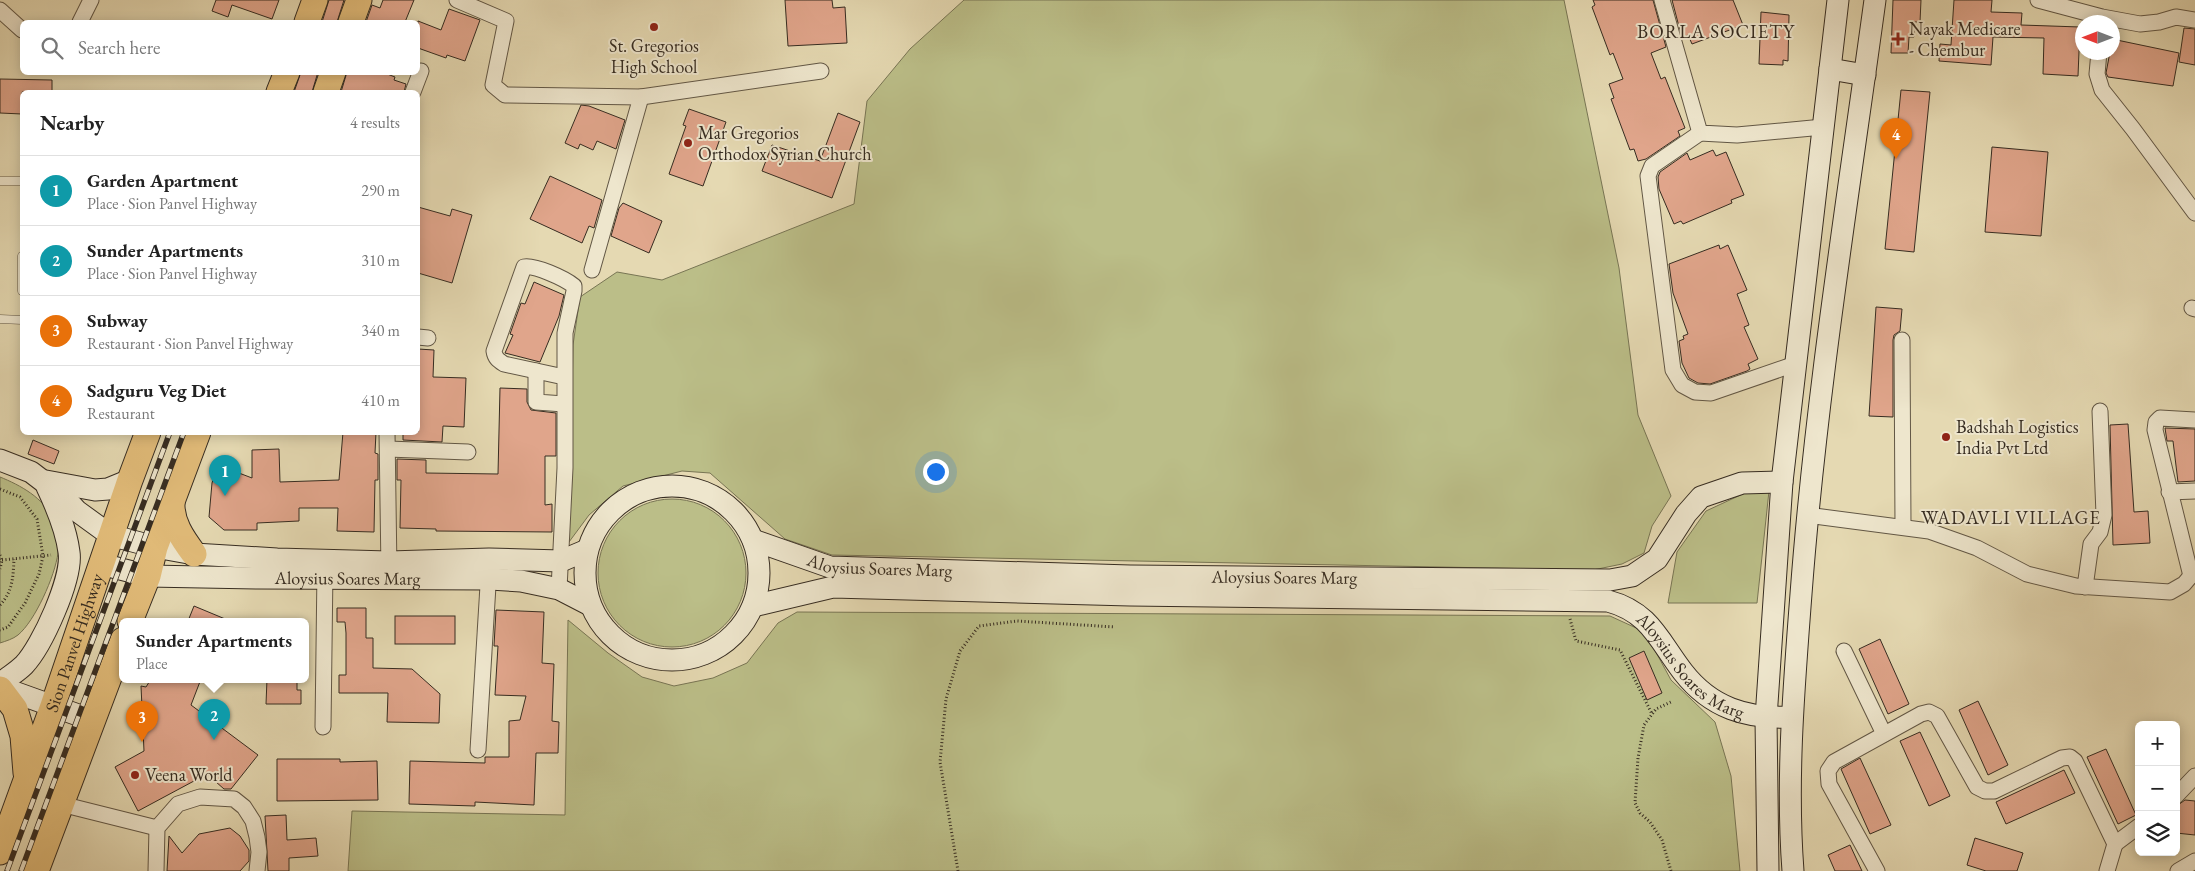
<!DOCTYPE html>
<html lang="en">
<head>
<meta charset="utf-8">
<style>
  :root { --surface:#fff; --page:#f2f2f2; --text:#222; --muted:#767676; --line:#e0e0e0; --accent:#db2777 }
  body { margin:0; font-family:"EB Garamond",serif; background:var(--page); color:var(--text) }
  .controls { position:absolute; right:15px; bottom:15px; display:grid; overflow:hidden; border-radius:8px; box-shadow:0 2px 12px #0003 }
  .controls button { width:45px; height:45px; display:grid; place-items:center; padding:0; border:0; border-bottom:1px solid var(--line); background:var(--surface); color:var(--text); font:25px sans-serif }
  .compass { position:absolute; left:2075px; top:15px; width:45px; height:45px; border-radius:50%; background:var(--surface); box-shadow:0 2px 12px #0003; rotate:270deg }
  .you { position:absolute; left:935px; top:471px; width:18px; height:18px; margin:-12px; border:4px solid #fff; border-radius:50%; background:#1a73e8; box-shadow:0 0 0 8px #1a73e833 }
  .badge { display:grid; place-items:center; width:32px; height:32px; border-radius:50%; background:var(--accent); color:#fff; font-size:16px; font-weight:700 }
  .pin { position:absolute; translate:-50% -41px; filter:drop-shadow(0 1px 2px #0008) }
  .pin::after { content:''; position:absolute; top:26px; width:18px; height:15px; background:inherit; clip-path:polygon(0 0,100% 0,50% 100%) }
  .popup { position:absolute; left:119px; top:618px; width:190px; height:65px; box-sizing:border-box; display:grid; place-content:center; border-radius:8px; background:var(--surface); filter:drop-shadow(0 1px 4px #0005); font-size:16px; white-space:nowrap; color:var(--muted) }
  .popup b { font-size:19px; color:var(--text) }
  .popup::after { content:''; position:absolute; left:50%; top:100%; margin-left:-10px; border:10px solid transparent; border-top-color:var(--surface) }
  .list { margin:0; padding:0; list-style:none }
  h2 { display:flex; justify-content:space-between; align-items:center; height:65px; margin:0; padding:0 20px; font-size:21px }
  h2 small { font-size:16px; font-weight:400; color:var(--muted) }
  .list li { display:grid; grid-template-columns:32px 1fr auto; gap:15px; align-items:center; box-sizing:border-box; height:70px; padding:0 20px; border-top:1px solid var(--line) }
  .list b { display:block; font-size:19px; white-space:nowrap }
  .list p { margin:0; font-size:16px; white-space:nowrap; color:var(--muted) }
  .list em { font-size:16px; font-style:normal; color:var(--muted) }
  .icon { flex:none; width:28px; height:28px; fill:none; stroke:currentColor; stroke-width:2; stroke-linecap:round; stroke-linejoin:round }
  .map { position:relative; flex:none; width:2195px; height:871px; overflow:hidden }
  .search { position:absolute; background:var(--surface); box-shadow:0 2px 12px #0003; left:20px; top:20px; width:400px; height:55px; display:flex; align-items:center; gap:12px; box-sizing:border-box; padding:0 18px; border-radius:8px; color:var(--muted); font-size:19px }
  .panel { position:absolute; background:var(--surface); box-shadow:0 2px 12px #0003; left:20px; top:90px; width:400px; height:345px; border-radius:8px }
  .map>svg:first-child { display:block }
  .green { fill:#bbbe88; stroke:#787554 }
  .building { fill:#e0a58b; stroke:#362c21 }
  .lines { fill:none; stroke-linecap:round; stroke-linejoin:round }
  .service-casing { stroke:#625745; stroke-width:9 }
  .minor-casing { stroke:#625745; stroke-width:17 }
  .secondary-casing { stroke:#362c21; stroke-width:23 }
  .trunk-casing { stroke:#362c21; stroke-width:27 }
  .path { stroke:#362c21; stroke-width:3; stroke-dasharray:1 2.5; stroke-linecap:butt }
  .service { stroke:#eee6cd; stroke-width:8 }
  .minor { stroke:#eee6cd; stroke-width:15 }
  .secondary { stroke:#eee6cd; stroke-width:21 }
  .trunk { stroke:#e2bc79; stroke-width:25 }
  .rail-casing { stroke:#362c21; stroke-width:5.5 }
  .rail { stroke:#eee6cd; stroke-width:4; stroke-dasharray:11; stroke-linecap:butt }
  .poi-dot { fill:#8f2418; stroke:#eee6cd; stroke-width:2 }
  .labels { text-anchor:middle; stroke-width:4; stroke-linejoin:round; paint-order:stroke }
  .poi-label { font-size:18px; fill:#362c21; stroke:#eee6cd; text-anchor:start }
  .street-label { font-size:18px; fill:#362c21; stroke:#eee6cd }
  .neighbourhood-label { font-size:19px; letter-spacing:1px; fill:#362c21; stroke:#eee6cd }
</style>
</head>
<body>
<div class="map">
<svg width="2195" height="871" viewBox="0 0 2195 871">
  <rect width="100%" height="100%" fill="#e5d9b2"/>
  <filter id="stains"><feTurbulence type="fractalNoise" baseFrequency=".004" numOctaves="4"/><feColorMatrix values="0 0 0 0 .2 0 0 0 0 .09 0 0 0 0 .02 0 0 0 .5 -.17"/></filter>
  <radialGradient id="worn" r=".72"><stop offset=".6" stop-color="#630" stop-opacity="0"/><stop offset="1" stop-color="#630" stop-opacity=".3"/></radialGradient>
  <g class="green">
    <polygon points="964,0 1564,0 1619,268 1638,415 1671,496 1652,526 1644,553 1622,564 1593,570 832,555 785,539 710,473 682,471 623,486 589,515 569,542 573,345 580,297 617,272 662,280 854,204 867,101 910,49"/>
    <path d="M 0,477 C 20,485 44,498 53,519 C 57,528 59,544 58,553 C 55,576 35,621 18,635 C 13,639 6,641 0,643 Z"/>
    <polygon points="1769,491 1757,603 1668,603 1677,552 1706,511 1747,492"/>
    <circle cx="672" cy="573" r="74"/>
    <polygon points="797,612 1610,616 1645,632 1671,680 1715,722 1731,776 1740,871 348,871 352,811 565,815 568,620 608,653 642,677 674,686 713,678 747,663 778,623"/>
  </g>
  <g class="building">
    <polygon points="216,0 279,0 272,19 232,5 228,17 212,11"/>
    <polygon points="329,0 344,0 337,22 322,22"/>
    <polygon points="383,0 414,0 405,22 366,22 372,5 380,8"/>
    <polygon points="785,0 832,0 833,8 845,7 847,43 788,46"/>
    <polygon points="1593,0 1653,0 1666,47 1651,53 1661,79 1665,77 1685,128 1678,131 1680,136 1646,159 1638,161 1634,149 1630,150 1611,99 1614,98 1609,84 1623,79 1613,53 1610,55 1592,7 1595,5"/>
    <polygon points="1672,0 1733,0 1743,25 1692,44 1688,35 1682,38"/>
    <polygon points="1893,0 1921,0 1920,22 1914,22 1914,37 1909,37 1908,53 1891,53"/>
    <polygon points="1954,0 1992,0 1991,12 2022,13 2021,25 2080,27 2078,76 2043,74 2044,38 1993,37 1991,65 1939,61 1940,44 1951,45"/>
    <polygon points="449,9 480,20 465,61 447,55 446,58 418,48 418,21 441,30"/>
    <polygon points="1761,12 1789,15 1788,61 1783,60 1783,65 1759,64"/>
    <polygon points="2184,28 2195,29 2195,65 2179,62"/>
    <polygon points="2112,39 2179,53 2173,86 2108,77 2106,73 2110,52 2112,52"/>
    <polygon points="301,72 318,72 312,92 294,92"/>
    <polygon points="347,72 382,72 395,77 394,80 406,84 404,92 341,92"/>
    <polygon points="0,79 52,80 52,92 22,92 22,114 0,113"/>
    <polygon points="1901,90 1930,92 1914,252 1885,249"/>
    <polygon points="581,105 589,106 625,120 616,149 597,141 593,150 580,144 578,149 565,143"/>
    <polygon points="689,109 726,122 703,186 669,174 686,126 683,125"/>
    <polygon points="838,113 860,122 832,198 762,171 772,145 820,161"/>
    <polygon points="1992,147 2048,152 2041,236 1985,232"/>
    <polygon points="1713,150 1716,156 1726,152 1744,195 1731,200 1732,203 1683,224 1681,221 1674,224 1659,189 1658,177 1660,172 1687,153 1690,160"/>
    <polygon points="550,176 602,200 594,228 589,226 582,243 530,219"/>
    <polygon points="623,203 662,221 649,253 611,236 619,208"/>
    <polygon points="418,207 450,216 452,209 472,215 452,283 418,273"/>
    <polygon points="1719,245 1720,249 1728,245 1747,290 1737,294 1749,325 1744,327 1758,359 1748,364 1750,369 1747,371 1710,384 1698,383 1689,378 1682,363 1679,341 1684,339 1683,336 1688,334 1673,293 1669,264"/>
    <polygon points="534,282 564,295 559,316 540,362 505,353 513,335 510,334 521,303 525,304"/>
    <polygon points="1876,307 1902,309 1900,331 1894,335 1893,340 1893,417 1869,416"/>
    <polygon points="418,349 434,350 433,377 466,378 464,427 443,426 442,442 403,440 403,432 418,432"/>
    <polygon points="500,388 527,389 527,402 531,410 556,413 556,456 545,456 545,505 552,504 552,532 436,531 436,529 400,528 401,480 397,480 397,459 426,460 426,473 498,474"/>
    <polygon points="2128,424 2134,512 2148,511 2150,543 2113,545 2110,425"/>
    <polygon points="2165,428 2195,429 2195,481 2178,482 2173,441 2167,441"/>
    <polygon points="343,432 376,432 375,453 378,454 378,480 375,480 374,532 337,531 338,508 299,508 299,521 257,523 257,530 224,530 209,517 212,483 218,465 252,478 252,450 279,449 280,482 339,480"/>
    <polygon points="33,440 59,451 54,464 28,454"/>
    <polygon points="194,606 230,621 188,621"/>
    <polygon points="337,608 366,608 366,638 373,638 373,668 412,669 440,694 439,723 387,722 388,693 339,693 339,675 346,675 346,633 345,622 337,622"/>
    <polygon points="496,610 544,612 542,663 554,664 552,721 559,722 558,753 536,753 534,805 475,802 475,806 409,804 410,761 485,763 485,757 509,757 509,721 520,720 526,696 495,695 498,646 494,646"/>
    <rect x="395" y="616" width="60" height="28"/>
    <polygon points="1880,639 1909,704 1888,714 1859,649"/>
    <polygon points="1644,651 1662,693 1647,700 1629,658"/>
    <polygon points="151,679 201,679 191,705 258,755 231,789 224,789 207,774 138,811 115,767 144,751 141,686 146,687"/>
    <polygon points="267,679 297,679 297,690 301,690 301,704 266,704"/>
    <polygon points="1978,701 2008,765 1988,775 1959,710"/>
    <polygon points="1920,732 1950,796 1929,806 1900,741"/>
    <polygon points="2106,749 2136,815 2118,824 2087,757"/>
    <polygon points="1860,758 1891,825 1870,834 1841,769"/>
    <polygon points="277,759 340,759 340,762 377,761 378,800 277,801"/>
    <polygon points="2064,770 2075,793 2006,824 1996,802"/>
    <polygon points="2185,800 2195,801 2195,835 2176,833 2178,805"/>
    <polygon points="286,815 287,840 316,838 318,856 289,858 289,871 268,871 265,816"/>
    <polygon points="230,828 240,836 249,850 249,861 240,871 167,871 169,836 182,853 199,834"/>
    <polygon points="1975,838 2023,853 2017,871 1986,871 1967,865"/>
    <polygon points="1850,845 1862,871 1835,871 1828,855"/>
  </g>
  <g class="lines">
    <defs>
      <g id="service">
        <polyline points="0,181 22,181"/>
        <polyline points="22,256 22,291"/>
        <polyline points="0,319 22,320"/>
      </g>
      <g id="minor">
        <polyline points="457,0 506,21 493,85 505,95 641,97 821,71"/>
        <polyline points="1662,0 1700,133 1737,135 1823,127"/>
        <polyline points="2038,0 2102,17 2140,24 2159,22 2176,17 2195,20"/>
        <polyline points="0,10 22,30"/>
        <polyline points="80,22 91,0"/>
        <polyline points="2099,52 2097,74 2102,90 2133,129 2195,213"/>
        <polyline points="413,92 421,71"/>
        <polyline points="1700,133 1652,166 1648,176 1673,370 1682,385 1695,392 1711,393 1795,364"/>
        <polyline points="592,270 641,97"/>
        <polyline points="2192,308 2195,309"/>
        <polyline points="418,337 428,338"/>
        <polyline points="1902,340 1903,526"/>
        <polyline points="536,371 536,402 564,404"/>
        <polyline points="387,432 389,571"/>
        <polyline points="388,449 468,452"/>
        <polyline points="2169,492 2195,491"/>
        <polyline points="1807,515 1929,531 1977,548 2027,574 2076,586 2170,592 2184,584 2195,571"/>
        <polyline points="2191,576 2155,430 2156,422 2160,418 2195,420"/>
        <polyline points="2085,587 2091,544 2100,532 2104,515 2100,411"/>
        <path d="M 559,589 L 565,468 L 565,333 L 574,291 L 574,286 C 564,278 535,265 524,267 L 494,351 C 495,358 498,360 504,364 L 564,377"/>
        <polyline points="1844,651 1884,734"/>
        <polyline points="323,727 325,569"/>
        <polyline points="478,750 489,569"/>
        <polyline points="2176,796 2195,776"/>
        <polyline points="61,804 157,828"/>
        <polyline points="2115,844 2139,826"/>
        <polyline points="156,871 157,828 178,804 200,797 234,799 244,807 253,821 257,837 259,852 257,871"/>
        <polyline points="1877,871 1829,784 1828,771 1834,762 1921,714 1929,712 1937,716 1977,787 1985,791 1994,791 2062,758 2070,757 2075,761 2115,844 2107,871"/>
        <polyline points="2178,871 2195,861"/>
      </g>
      <g id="secondary">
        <polyline points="1830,69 1865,75"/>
        <polyline points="0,460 31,472 65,498 77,511 110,535 155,547 194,554 277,559 389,562 489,559 561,561 587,550"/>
        <polyline points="46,481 95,490 108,489 130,480"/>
        <circle cx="672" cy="573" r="87"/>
        <path id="s1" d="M 753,540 L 830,567 L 1130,576 L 1610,580 L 1632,576 L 1657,559 L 1686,514 L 1701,497 L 1742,483 L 1782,482"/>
        <path id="s2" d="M 101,564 L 148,576 L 258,578 L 490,579 L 521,581 L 559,589 L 590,605"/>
        <path id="s3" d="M 753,606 L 833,587 L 1130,595 L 1608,601 C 1650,612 1659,641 1683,672 C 1711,708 1747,719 1791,717"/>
        <path d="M 0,684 C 8,677 17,672 24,665 C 42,646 73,578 69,552 C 66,529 57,508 47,487"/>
        <polyline points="0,687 92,720"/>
        <polyline points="1768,871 1766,718 1782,482 1838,0"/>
        <path d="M 1793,871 C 1786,779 1794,686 1801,594 C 1816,395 1848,198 1875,0"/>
      </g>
      <g id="trunk">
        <polyline points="307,22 315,0"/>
        <polyline points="351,22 359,0"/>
        <polyline points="279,92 287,72"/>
        <polyline points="326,92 333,72"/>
        <path d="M 172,502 C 171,522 182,538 194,554"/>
        <polyline points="130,621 148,576 155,547 198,432"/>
        <polyline points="0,689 15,709 23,736 26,773"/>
        <path id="s4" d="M 0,852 L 53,706 L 130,480 L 148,432"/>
        <polyline points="36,871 123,640"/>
      </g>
    </defs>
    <use href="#service" class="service-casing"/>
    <use href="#minor" class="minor-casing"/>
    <use href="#secondary" class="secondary-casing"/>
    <use href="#trunk" class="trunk-casing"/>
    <g class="path">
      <polyline points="0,489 20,497 37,519 43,556 39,574 25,603 8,627 0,630"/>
      <polyline points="0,555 2,560 0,569"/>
      <polyline points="2,560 51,555"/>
      <path d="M 0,605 C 13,591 13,577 14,559"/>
      <polyline points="1570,619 1576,641 1620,650 1652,714"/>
      <polyline points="958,871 940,762 946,699 960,651 979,626 1017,621 1115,627"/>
      <polyline points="1671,871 1662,840 1650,822 1640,813 1635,803 1638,758 1644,725 1656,709 1673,701"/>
    </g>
    <use href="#service" class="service"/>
    <use href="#minor" class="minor"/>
    <use href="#secondary" class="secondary"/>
    <use href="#trunk" class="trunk"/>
    <defs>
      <g id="rail">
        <polyline points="7,871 170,432"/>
        <polyline points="21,871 184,432"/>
      </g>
    </defs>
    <use href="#rail" class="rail-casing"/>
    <use href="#rail" class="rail"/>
  </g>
  <g class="poi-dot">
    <circle cx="654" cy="27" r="5"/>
    <path d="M1895.5 31.5h5v5h5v5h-5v5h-5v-5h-5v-5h5z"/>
    <circle cx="688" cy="143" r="5"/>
    <circle cx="1946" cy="437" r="5"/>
    <circle cx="135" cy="775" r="5"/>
  </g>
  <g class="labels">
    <g class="poi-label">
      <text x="1909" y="35">Nayak Medicare<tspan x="1909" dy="21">- Chembur</tspan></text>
      <text x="654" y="52" text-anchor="middle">St. Gregorios<tspan x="654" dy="21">High School</tspan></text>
      <text x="698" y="139">Mar Gregorios<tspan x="698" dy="21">Orthodox Syrian Church</tspan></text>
      <text x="1956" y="433">Badshah Logistics<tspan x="1956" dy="21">India Pvt Ltd</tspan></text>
      <text x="145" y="781">Veena World</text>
    </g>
    <g class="street-label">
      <text dy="6" stroke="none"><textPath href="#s1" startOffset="131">Aloysius Soares Marg</textPath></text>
      <text dy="6" stroke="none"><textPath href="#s1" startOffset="536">Aloysius Soares Marg</textPath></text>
      <text dy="6" stroke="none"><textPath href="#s2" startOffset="248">Aloysius Soares Marg</textPath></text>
      <text dy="6" stroke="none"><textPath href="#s4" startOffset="222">Sion Panvel Highway</textPath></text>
      <text dy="6" stroke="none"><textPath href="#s3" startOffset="965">Aloysius Soares Marg</textPath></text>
    </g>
    <g class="neighbourhood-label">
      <text x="1716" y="38">BORLA SOCIETY</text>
      <text x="2011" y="524">WADAVLI VILLAGE</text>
    </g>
  </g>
  <rect width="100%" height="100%" filter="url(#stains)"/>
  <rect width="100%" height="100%" fill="url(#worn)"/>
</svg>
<div class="controls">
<button>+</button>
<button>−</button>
<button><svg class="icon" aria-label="layers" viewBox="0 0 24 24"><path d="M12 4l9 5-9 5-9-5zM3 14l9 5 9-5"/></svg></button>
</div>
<svg class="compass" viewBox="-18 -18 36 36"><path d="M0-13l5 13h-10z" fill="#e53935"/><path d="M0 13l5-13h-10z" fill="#767676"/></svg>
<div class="you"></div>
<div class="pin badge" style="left:225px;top:496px;background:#0f9aa8">1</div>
<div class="pin badge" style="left:214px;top:740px;background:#0f9aa8">2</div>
<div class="popup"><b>Sunder Apartments</b>Place</div>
<div class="pin badge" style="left:142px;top:742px;background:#e8710a">3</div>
<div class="pin badge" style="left:1896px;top:159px;background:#e8710a">4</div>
<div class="search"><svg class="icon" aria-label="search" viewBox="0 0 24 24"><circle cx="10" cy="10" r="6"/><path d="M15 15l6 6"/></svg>Search here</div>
<section class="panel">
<h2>Nearby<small>4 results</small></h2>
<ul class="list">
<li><span class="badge" style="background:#0f9aa8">1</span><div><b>Garden Apartment</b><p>Place · Sion Panvel Highway</p></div><em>290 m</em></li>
<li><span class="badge" style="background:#0f9aa8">2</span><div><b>Sunder Apartments</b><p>Place · Sion Panvel Highway</p></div><em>310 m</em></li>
<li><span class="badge" style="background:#e8710a">3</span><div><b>Subway</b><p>Restaurant · Sion Panvel Highway</p></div><em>340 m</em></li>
<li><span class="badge" style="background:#e8710a">4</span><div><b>Sadguru Veg Diet</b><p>Restaurant</p></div><em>410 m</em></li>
</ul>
</section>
</div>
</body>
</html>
